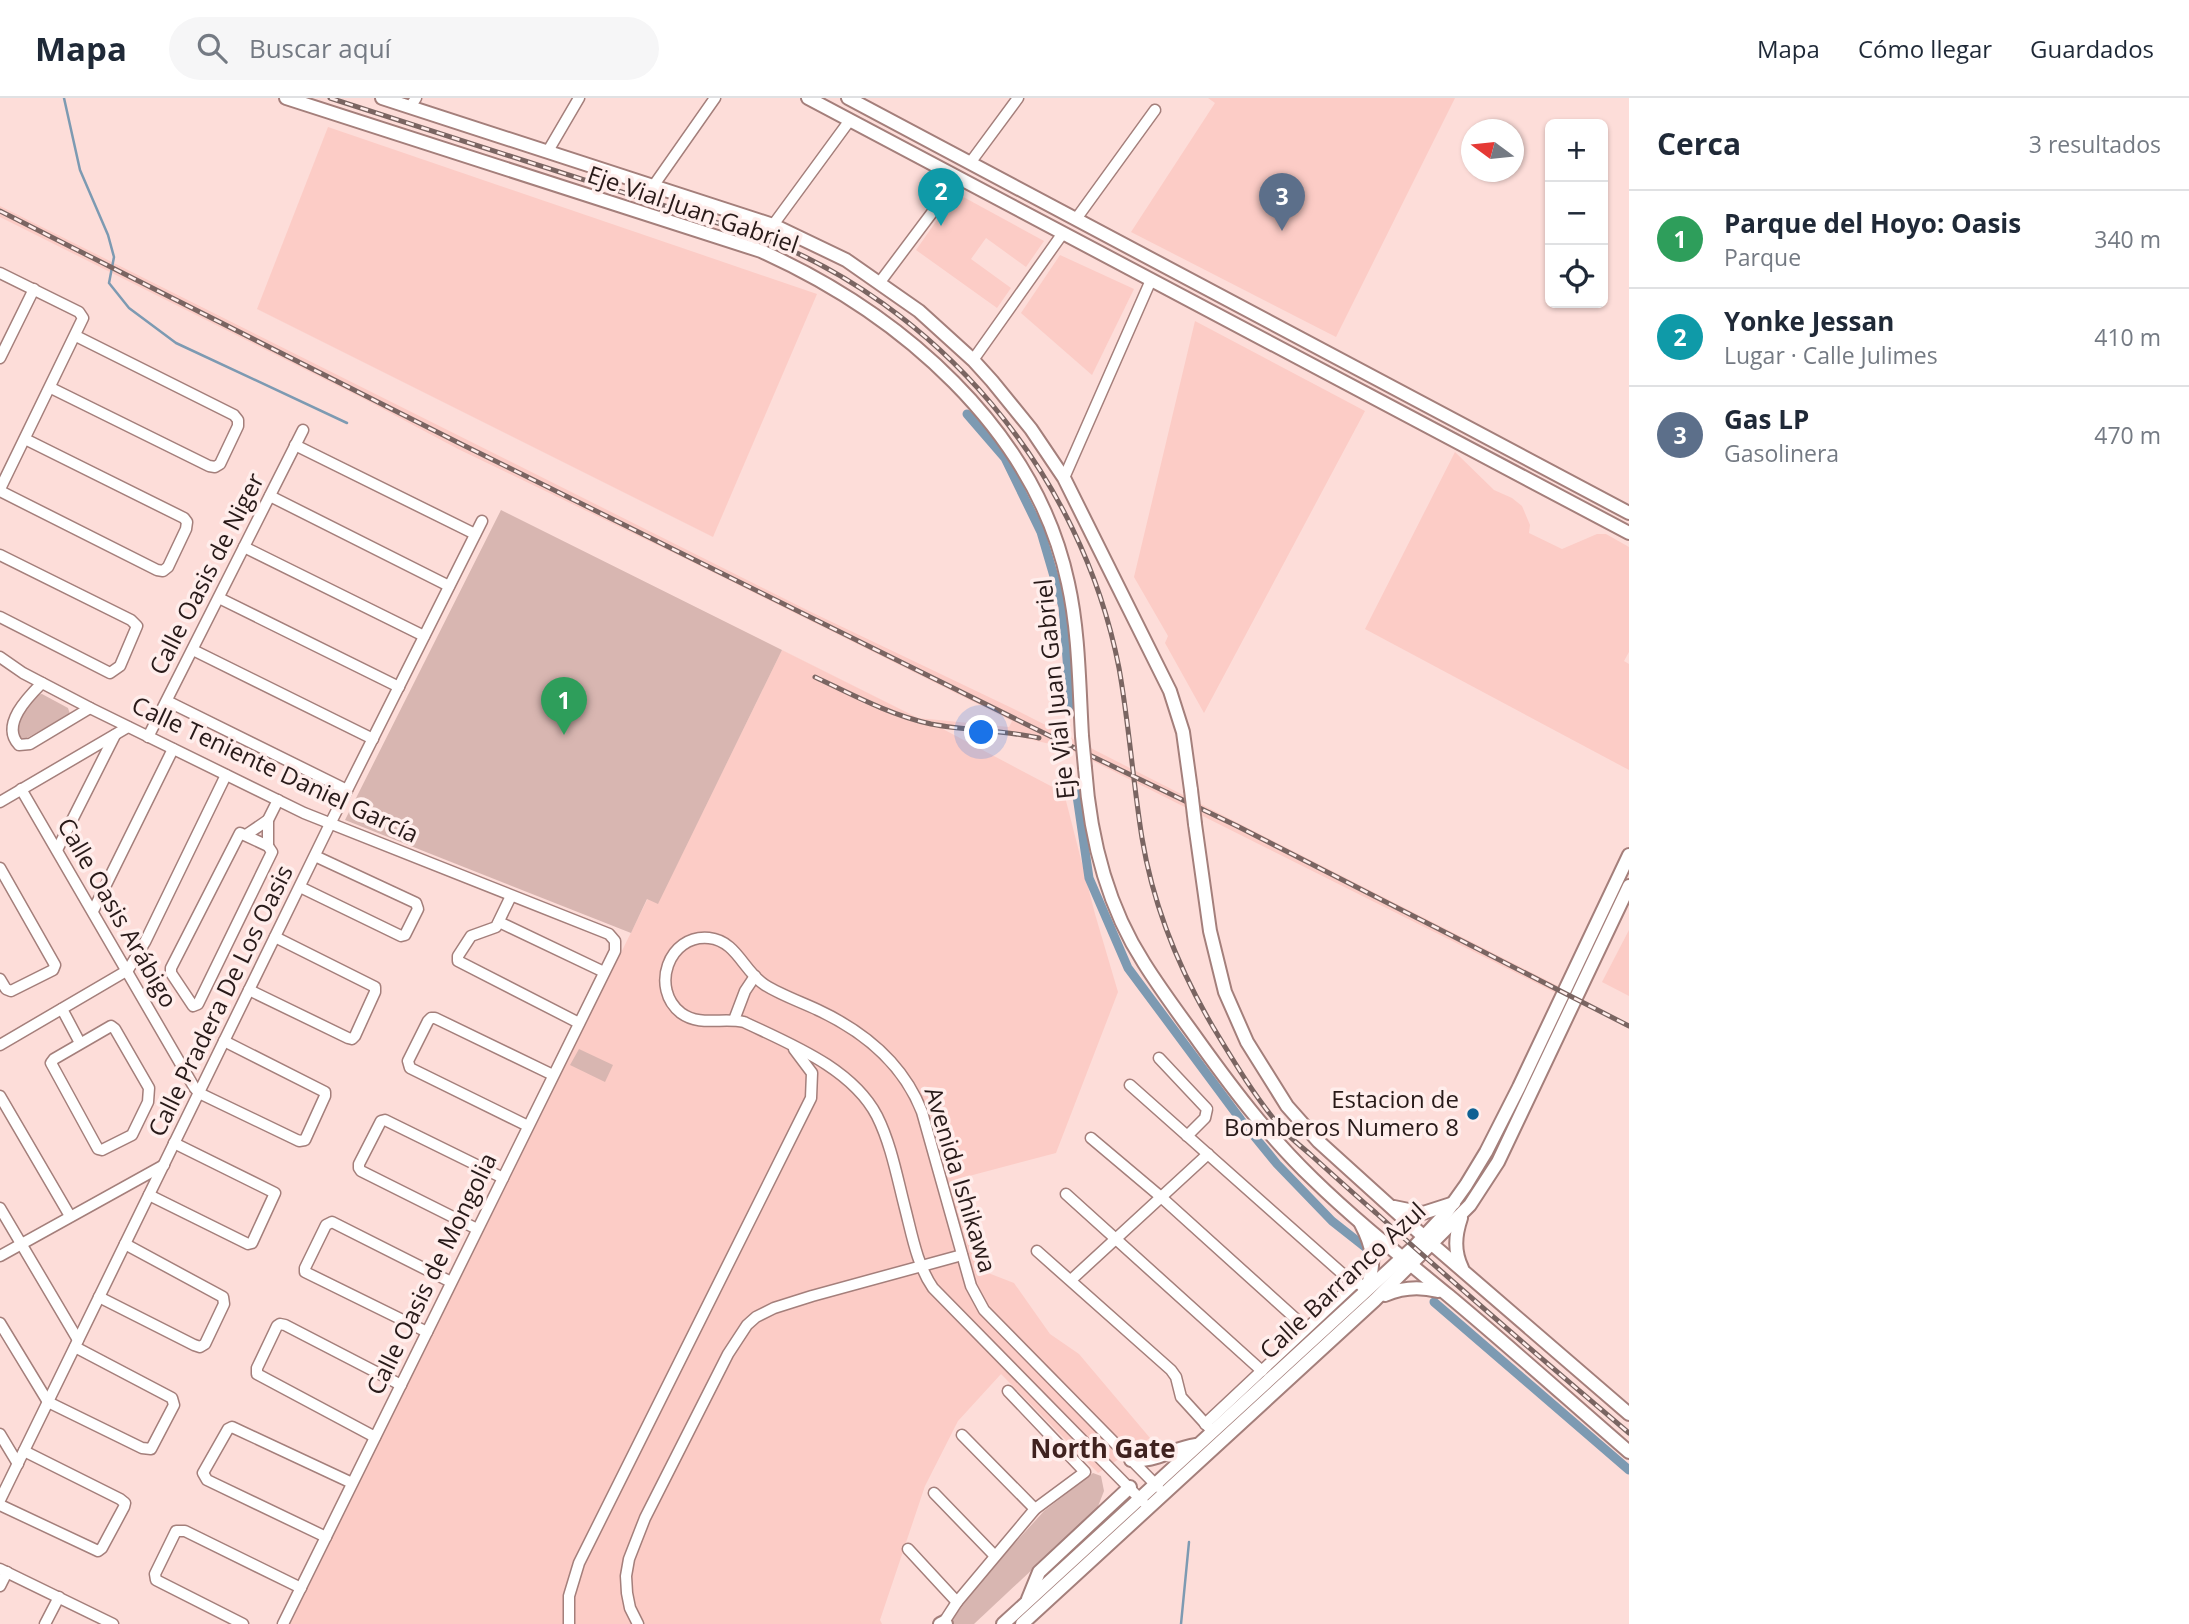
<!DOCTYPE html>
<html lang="es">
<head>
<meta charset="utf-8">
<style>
  :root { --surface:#fff; --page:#f6f6f7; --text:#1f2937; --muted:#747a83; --line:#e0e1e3; --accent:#d93025 }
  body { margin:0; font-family:"Open Sans",sans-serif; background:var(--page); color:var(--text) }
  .controls { position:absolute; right:21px; top:21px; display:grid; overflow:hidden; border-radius:10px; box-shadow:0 2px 5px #0004 }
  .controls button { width:63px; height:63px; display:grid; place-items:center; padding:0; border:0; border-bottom:2px solid var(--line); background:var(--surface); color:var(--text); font:35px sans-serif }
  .compass { position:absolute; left:1461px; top:21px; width:63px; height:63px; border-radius:50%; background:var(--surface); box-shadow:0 2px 5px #0004; rotate:285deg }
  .you { position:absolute; left:982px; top:635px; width:24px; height:24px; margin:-18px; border:5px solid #fff; border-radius:50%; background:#1a73e8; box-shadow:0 0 0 10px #1a73e833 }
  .badge { display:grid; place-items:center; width:46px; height:46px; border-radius:50%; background:var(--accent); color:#fff; font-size:23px; font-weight:700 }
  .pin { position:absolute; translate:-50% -58px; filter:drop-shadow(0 2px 4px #0008) }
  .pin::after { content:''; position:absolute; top:37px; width:24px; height:21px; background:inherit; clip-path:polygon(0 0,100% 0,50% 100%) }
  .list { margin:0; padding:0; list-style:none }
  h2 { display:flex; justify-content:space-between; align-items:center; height:91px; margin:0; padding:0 28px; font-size:30px }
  h2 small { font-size:23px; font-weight:400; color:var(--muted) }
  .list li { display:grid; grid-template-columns:46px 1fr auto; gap:21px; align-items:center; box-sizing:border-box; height:98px; padding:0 28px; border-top:2px solid var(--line) }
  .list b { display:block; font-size:26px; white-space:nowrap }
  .list p { margin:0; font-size:23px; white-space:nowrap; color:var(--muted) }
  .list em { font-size:23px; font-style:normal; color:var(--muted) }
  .icon { flex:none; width:38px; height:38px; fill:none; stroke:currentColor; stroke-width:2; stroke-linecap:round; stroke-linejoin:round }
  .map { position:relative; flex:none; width:1629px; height:1526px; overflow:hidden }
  header { display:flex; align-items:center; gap:42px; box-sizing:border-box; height:98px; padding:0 35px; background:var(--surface); border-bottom:2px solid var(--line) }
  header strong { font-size:33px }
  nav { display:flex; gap:38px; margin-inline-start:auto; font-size:24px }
  .search { width:490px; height:63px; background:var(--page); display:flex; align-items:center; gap:18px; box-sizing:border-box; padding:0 24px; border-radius:38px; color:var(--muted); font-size:26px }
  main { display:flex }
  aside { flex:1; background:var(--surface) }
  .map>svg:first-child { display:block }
  .built { fill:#fcccc6 }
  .green { fill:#d8b6b1 }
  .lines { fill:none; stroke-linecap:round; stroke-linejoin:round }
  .stream { stroke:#7d9ab2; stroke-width:2.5 }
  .canal { stroke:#7d9ab2; stroke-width:9 }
  .minor-casing { stroke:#a47f7b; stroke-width:13 }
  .major-casing { stroke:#a47f7b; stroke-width:16 }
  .minor { stroke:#fff; stroke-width:10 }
  .major { stroke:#fff; stroke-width:12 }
  .rail-casing { stroke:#7a6562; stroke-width:5 }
  .rail { stroke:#ffeeec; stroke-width:2.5; stroke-dasharray:8; stroke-linecap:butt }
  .major-bridge-casing { stroke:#a47f7b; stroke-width:16; stroke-linecap:butt }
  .major-bridge { stroke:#fff; stroke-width:12 }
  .poi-dot { fill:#0f6193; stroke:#ffeeec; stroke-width:2.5 }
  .labels { text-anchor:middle; stroke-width:7; stroke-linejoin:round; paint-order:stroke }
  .street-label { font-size:24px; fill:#281a19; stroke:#ffeeec }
  .poi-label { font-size:24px; fill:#281a19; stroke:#ffeeec; text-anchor:end }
  .neighbourhood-label { font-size:26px; font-weight:bold; fill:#3f221f; stroke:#ffeeec }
</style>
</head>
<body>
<header>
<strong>Mapa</strong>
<div class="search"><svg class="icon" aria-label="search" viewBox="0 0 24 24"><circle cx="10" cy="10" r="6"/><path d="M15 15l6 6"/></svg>Buscar aquí</div>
<nav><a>Mapa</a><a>Cómo llegar</a><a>Guardados</a></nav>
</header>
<main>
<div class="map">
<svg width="1629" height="1526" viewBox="0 0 1629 1526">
  <rect width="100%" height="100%" fill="#fdddd9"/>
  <g class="built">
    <polygon points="1208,0 1455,0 1336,239 1131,134 1215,5"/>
    <polygon points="328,29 817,196 713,439 257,211"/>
    <polygon points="956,95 1044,143 1026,169 986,140 971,161 1011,190 997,210 916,152"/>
    <polygon points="0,108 811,514 1016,612 1560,889 1556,895 1067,650 1008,636 975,632 941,630 1064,695 1095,816 1118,894 1056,1055 954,1082 978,1171 1014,1185 1050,1236 1079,1256 1150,1340 1098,1375 1001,1276 958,1323 925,1388 880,1522 882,1526 290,1526 648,800 658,805 782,552 918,620 1009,629 1012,623 686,461 458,351 366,302 0,119"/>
    <polygon points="1060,157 1134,191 1092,277 1021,215"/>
    <polygon points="1195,223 1365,313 1204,615 1165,545 1168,538 1134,479"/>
    <polygon points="1455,354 1494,392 1512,400 1522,408 1530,427 1529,435 1562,451 1597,436 1606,436 1629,449 1629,554 1624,563 1629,566 1629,672 1365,531"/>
    <polygon points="1629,832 1629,898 1602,884"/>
  </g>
  <g class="green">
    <polygon points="501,412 782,552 658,806 647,801 631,835 345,722"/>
    <path d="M 42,596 L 68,610 L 70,616 L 25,641 L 19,640 C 15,621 25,611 36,597 Z"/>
    <polygon points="579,951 613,967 605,984 570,967"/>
    <polygon points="1093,1375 1101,1378 1104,1393 1097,1411 974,1526 950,1526 945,1522 1044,1413"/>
  </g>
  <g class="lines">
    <g class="stream">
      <polyline points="64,0 80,72 108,137 114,159 109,185 129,210 176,245 347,325"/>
      <polyline points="1181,1526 1189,1444"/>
    </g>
    <g class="canal">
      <polyline points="967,316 1005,360 1041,434 1063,509 1071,613"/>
      <polyline points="1076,691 1089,780 1128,870 1241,1022 1277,1066 1332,1123 1365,1149"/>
      <polyline points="1434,1204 1629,1372"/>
    </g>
    <defs>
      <g id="minor">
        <polyline points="410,9 416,0"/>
        <polyline points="548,53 579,0"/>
        <polyline points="970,65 1018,0"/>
        <polyline points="654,87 715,0"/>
        <polyline points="1076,121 1155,12"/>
        <polyline points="773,127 850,22"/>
        <polyline points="0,175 79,214 83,220 0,391"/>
        <polyline points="880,184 958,80"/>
        <polyline points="0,260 34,191"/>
        <polyline points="973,262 1063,135"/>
        <polyline points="51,290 209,368 215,369 220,366 238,328 238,322 234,317 76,238"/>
        <polyline points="295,347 475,436"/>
        <polyline points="1064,380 1151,182"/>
        <polyline points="0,393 157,472 163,473 168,469 186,431 187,424 184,420 25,341"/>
        <polyline points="270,398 449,488"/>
        <polyline points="244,449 424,538"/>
        <polyline points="0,457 131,522 137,528 120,568 110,575 0,519"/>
        <polyline points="219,500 399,589"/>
        <polyline points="193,552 373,641"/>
        <polyline points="0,559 23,575 90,610 304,715 609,836 615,843 615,853 283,1526"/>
        <path d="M 42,585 C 28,599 0,627 19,647 L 30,646 L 90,610"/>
        <polyline points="167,603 347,692"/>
        <polyline points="148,639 303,332"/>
        <polyline points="21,691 194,989 199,995 299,1043 305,1042 325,998 325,994 224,943"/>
        <polyline points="0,704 128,629"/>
        <polygon points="240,735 268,748 272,754 198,906 193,908 171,875 171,870"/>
        <polyline points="246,737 268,722"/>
        <polyline points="268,748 268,722 278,702"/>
        <polyline points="57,752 115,637"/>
        <polyline points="0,770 55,867 53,872 11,893 6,891 0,881"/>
        <polyline points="300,789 401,838 405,837 418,811 416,805 315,758"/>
        <polyline points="511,798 496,829 471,838 458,858 458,863 579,925"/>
        <polyline points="93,813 173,651"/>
        <polyline points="499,824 604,874"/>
        <polyline points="249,892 348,940 352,941 355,938 375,894 375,889 275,839"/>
        <polyline points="62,911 80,945"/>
        <polyline points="734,922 745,893 755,878"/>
        <polygon points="111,928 115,931 149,990 148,1004 132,1037 102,1052 98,1051 51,965 54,961"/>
        <polyline points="0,947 128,872 145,844 226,677"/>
        <polyline points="1159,960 1207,1011 1205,1020 1187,1038"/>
        <polyline points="1130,987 1354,1186 1359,1185 1365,1192"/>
        <polyline points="0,998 70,1118"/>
        <polyline points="528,1028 410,970 408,963 428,923 431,920 435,920 553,977"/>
        <polyline points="1091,1040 1161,1099 1306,1230"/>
        <polyline points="1066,1096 1262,1273"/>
        <polyline points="149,1097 248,1146 252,1145 275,1095 174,1045"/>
        <polyline points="0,1110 78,1242"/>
        <polyline points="477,1131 361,1073 359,1070 359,1066 381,1023 385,1022 503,1080"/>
        <polyline points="1037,1153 1171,1272 1176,1279 1181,1299 1212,1333"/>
        <polyline points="0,1158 164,1067"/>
        <polyline points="1071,1182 1208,1056"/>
        <polyline points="99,1199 194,1247 200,1249 205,1246 224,1206 223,1199 125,1146"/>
        <polyline points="0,1225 48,1304 142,1350 151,1351 174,1307 172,1300 75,1249"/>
        <polyline points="427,1234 305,1174 305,1170 326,1127 332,1124 451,1184"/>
        <polyline points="1205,1326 1354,1186"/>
        <polyline points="0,1336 18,1366"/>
        <polyline points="962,1337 1035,1411"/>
        <polyline points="375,1339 257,1276 257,1270 277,1228 280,1226 285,1227 401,1287"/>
        <polyline points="934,1395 995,1458"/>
        <polyline points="0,1402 330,726 482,423"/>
        <path d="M 1143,1404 L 933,1190 C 917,1167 912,1137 905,1110 C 897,1079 891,1046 877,1018 C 852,970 790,946 744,924 C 723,919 700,929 681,915 C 650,891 668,836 709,840 C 737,843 743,873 765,887 C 781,897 801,904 818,912 C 865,934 903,965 922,1014 L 971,1188 L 984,1212 L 1158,1389"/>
        <polyline points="0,1407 98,1453 102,1450 124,1409 125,1405 120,1401 24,1353"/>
        <polyline points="326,1439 207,1382 203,1375 228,1331 232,1329 352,1385"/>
        <polyline points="908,1451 957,1504"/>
        <polyline points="0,1471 113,1526"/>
        <polyline points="0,1488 7,1474"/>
        <polyline points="944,1524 957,1504 1035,1411 1085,1374 1008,1293"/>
        <polyline points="45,1526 59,1499"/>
        <polyline points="243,1526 156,1482 155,1476 176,1433 185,1433 301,1490"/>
        <polyline points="569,1526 569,1498 579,1465 811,1000 812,975 794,951"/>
        <polyline points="638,1526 630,1510 627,1495 626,1478 629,1461 645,1420 728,1256 747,1227 756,1219 774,1210 812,1198 962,1157"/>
      </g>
      <g id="major">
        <path d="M 286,0 L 761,153 C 899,215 1035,330 1068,485 C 1079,534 1079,587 1082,638"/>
        <polyline points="382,0 773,127 846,162 919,213 973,262 992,283 1031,331 1064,380 1170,593 1183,634 1191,692"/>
        <polyline points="808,0 1629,435"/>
        <polyline points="848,0 1629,415"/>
        <path d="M 1085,670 C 1090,740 1106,806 1144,865 C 1159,889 1176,912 1192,934 C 1229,986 1267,1037 1313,1081 C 1356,1123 1403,1160 1449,1198 C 1510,1249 1569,1302 1629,1354"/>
        <polyline points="1195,726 1210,833 1225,894 1247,944 1287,1008 1318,1043 1433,1147 1629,1316"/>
        <polyline points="1394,1109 1423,1115 1454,1105"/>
        <path d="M 1461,1120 C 1455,1138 1454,1153 1462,1170"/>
        <path d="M 1361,1126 C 1373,1149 1376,1165 1367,1189"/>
        <path d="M 1385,1197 C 1403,1189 1419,1188 1438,1193"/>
        <path d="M 1131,1362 C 1154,1365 1173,1350 1196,1347"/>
        <polyline points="1028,1501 1039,1474 1130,1389"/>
        <polyline points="940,1526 944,1524 946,1526"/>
        <polyline points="1003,1526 1414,1149 1446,1115 1466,1087 1486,1054 1519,989 1629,757"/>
        <polyline points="1022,1526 1375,1202 1470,1107 1498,1064 1629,788"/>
      </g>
    </defs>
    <use href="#minor" class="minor-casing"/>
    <use href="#major" class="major-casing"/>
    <use href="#minor" class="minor"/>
    <use href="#major" class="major"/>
    <defs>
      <g id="rail">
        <path d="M 330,0 L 752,136 C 939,205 1081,375 1119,570 C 1129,626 1133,684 1142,740 C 1153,807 1179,871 1213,929 C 1233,962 1253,996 1278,1026 C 1287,1038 1301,1048 1312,1058 C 1333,1077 1354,1096 1376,1115 C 1459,1190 1544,1263 1629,1335"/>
        <polyline points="0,113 457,344 1056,641 1237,728 1629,928"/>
        <path d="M 815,579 C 853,597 890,617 931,626 C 967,633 1003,632 1039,640"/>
      </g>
    </defs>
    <use href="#rail" class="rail-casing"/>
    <use href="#rail" class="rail"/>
    <defs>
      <g id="major-bridge">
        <polyline points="1082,638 1085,670"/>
        <polyline points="1191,692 1195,726"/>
      </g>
    </defs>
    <use href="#major-bridge" class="major-bridge-casing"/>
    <use href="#major-bridge" class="major-bridge"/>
  </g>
  <circle class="poi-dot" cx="1473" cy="1016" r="7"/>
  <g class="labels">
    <g class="street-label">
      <text transform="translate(693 112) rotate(19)" y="8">Eje Vial Juan Gabriel</text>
      <text transform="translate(207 476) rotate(-63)" y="8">Calle Oasis de Niger</text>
      <text transform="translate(1055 591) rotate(-96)" y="8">Eje Vial Juan Gabriel</text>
      <text transform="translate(275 672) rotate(25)" y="8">Calle Teniente Daniel García</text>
      <text transform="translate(117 815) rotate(60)" y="8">Calle Oasis Arábigo</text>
      <text transform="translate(221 903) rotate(-64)" y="8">Calle Pradera De Los Oasis</text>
      <text transform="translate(960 1082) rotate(73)" y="8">Avenida Ishikawa</text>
      <text transform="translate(432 1176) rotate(-64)" y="8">Calle Oasis de Mongolia</text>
      <text transform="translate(1343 1183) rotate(-43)" y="8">Calle Barranco Azul</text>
    </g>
    <g class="poi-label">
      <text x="1459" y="1010">Estacion de<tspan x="1459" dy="28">Bomberos Numero 8</tspan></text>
    </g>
    <g class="neighbourhood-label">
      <text x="1103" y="1360">North Gate</text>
    </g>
  </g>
</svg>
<div class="controls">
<button>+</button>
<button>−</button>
<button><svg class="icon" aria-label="locate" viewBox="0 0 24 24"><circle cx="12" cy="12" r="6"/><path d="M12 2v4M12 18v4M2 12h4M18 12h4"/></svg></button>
</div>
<svg class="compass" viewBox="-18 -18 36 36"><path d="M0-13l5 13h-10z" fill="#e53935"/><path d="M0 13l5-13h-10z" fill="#747a83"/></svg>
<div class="you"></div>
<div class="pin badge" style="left:564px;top:637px;background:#2e9e5b">1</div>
<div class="pin badge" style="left:941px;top:128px;background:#0f9aa8">2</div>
<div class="pin badge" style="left:1282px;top:133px;background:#5c6f8a">3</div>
</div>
<aside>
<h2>Cerca<small>3 resultados</small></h2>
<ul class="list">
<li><span class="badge" style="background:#2e9e5b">1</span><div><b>Parque del Hoyo: Oasis</b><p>Parque</p></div><em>340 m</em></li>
<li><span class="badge" style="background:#0f9aa8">2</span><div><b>Yonke Jessan</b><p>Lugar · Calle Julimes</p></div><em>410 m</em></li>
<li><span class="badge" style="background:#5c6f8a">3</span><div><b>Gas LP</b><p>Gasolinera</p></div><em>470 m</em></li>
</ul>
</aside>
</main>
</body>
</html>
